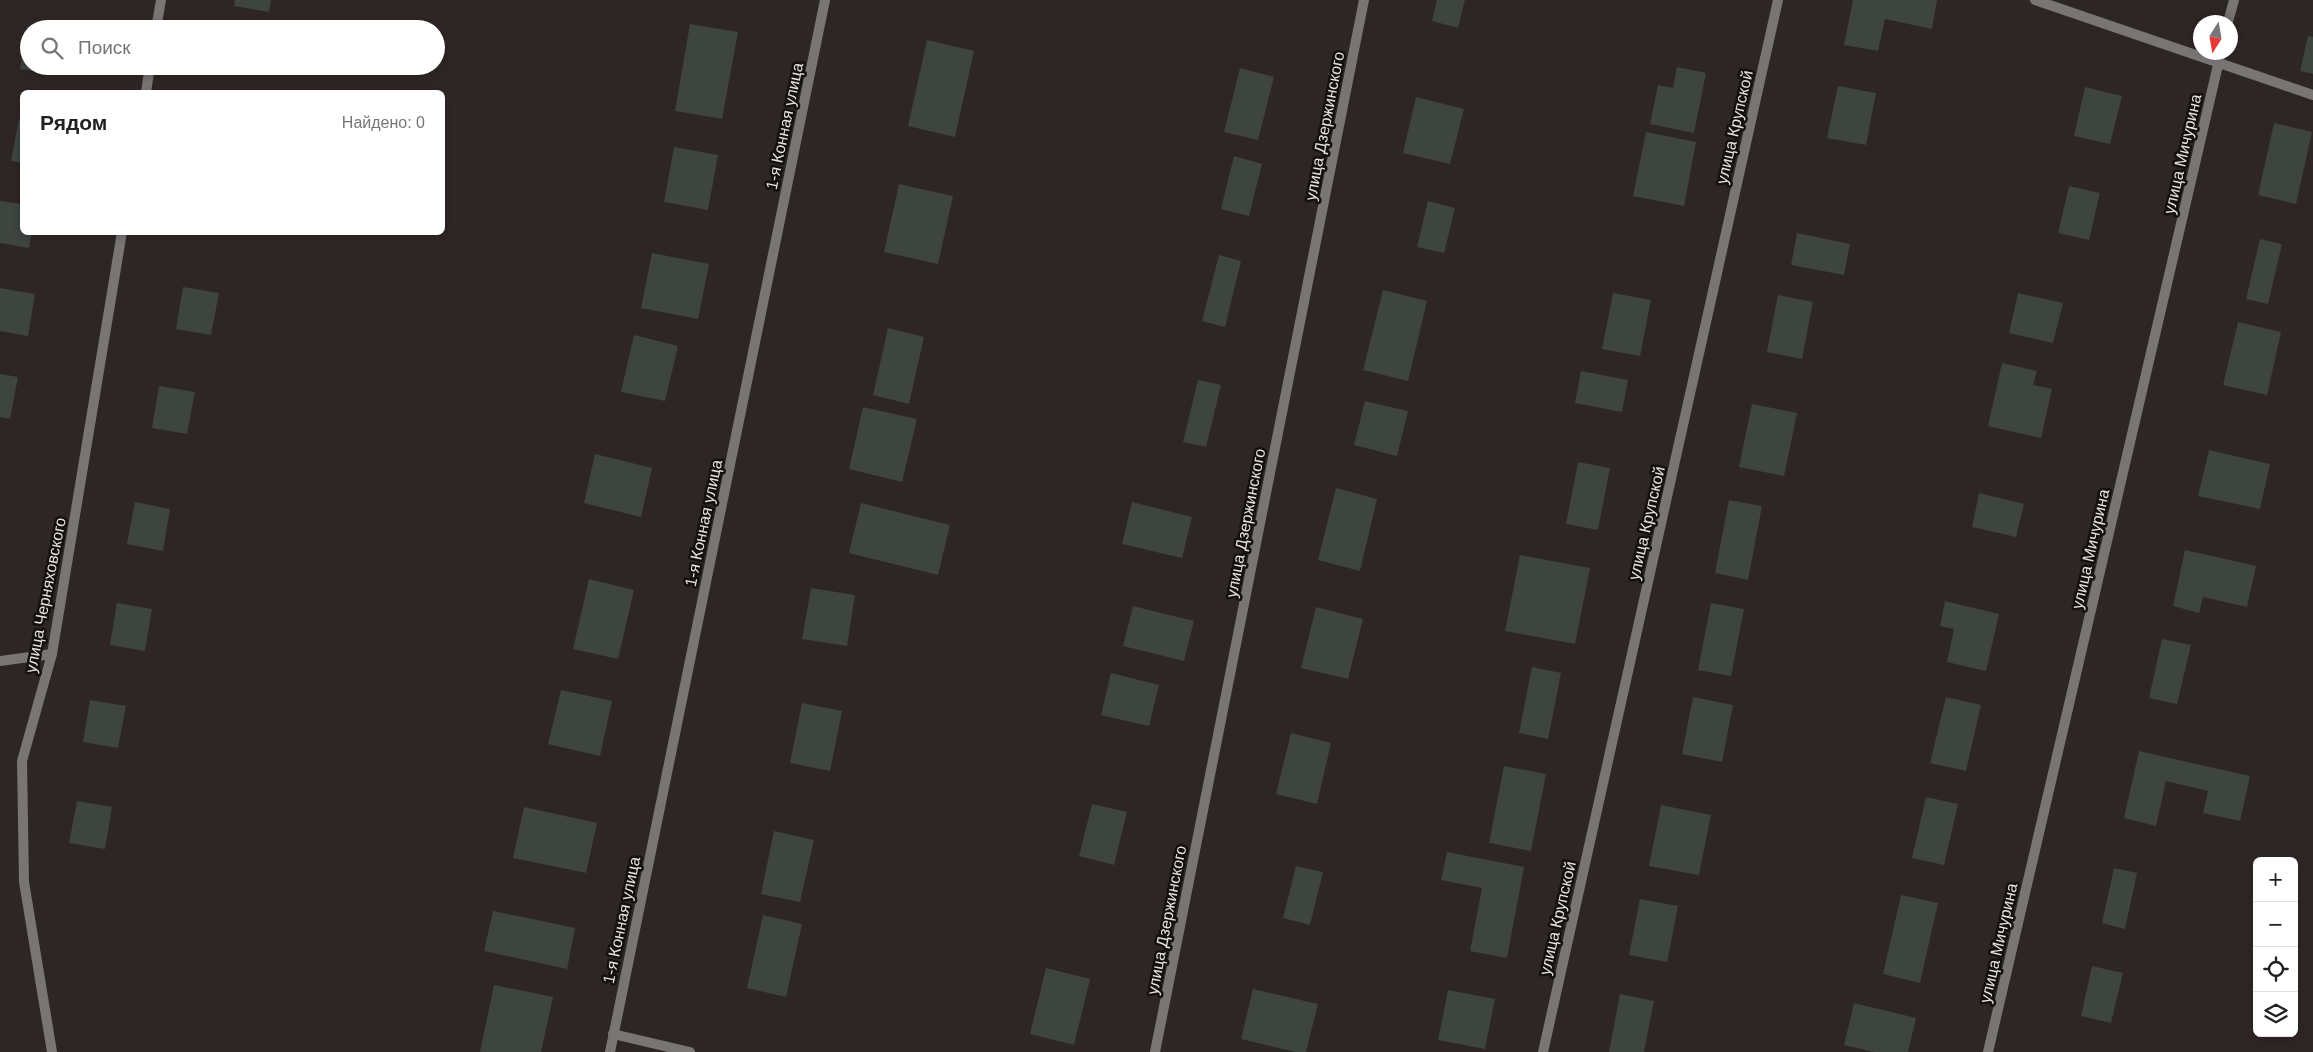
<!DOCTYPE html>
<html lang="ru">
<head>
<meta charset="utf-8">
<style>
  :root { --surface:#fff; --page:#f6f6f6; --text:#222; --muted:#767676; --line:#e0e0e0 }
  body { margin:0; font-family:Arial,sans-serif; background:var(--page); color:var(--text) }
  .controls { position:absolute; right:15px; bottom:15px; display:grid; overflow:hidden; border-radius:8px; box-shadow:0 2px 8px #0003 }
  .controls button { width:45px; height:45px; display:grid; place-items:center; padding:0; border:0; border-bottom:1px solid var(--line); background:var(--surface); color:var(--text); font:25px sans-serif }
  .compass { position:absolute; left:2193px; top:15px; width:45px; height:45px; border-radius:50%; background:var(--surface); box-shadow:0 2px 8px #0003; rotate:191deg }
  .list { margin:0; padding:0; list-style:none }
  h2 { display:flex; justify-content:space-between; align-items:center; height:65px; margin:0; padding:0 20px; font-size:21px }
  h2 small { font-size:16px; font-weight:400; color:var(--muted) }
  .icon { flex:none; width:28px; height:28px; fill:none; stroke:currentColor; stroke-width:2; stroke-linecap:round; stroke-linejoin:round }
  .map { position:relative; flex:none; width:2313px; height:1052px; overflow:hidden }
  .search { position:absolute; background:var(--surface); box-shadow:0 2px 8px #0003; left:20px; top:20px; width:425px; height:55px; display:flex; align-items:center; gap:12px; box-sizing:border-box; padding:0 18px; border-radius:28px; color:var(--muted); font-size:19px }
  .panel { position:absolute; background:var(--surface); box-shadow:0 2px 8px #0003; left:20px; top:90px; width:425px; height:145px; border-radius:8px }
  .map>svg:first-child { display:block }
  .building { fill:#3e4440 }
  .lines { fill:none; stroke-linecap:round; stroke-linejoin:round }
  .minor { stroke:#797575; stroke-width:10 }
  .labels { text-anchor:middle; stroke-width:5; stroke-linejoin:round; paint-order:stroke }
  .street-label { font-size:16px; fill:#e8e3e2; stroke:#13100f }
</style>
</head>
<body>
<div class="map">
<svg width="2313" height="1052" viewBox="0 0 2313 1052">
  <rect width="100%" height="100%" fill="#2d2625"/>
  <g class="building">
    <polygon points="235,0 271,0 269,12 234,6"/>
    <polygon points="1437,0 1465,0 1458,28 1432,21"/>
    <polygon points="1853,0 1937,0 1932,29 1885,19 1878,51 1844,45"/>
    <polygon points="690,24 738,32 722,119 675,111"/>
    <polygon points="27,26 35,28 29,29 29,66 57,66 55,75 20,69"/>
    <polygon points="2308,36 2313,37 2313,74 2300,71"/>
    <polygon points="927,40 974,51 955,137 908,126"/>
    <polygon points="1677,67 1706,73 1694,133 1650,124 1658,85 1673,88"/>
    <polygon points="1240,68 1274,77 1258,140 1224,132"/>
    <polygon points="1838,86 1876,93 1866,145 1827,138"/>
    <polygon points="2085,87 2122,96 2110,144 2074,136"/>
    <polygon points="1416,97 1464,109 1450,164 1403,153"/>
    <polygon points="19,119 22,120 22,163 11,161"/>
    <polygon points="2274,123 2312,132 2296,204 2258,195"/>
    <polygon points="1646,132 1696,142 1684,206 1633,196"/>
    <polygon points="674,147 718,155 708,210 664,202"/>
    <polygon points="1234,156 1262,164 1249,216 1221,209"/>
    <polygon points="899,184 953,196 938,264 884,252"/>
    <polygon points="2069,186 2100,193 2089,240 2058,233"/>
    <polygon points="0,201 22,204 22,232 32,232 29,248 0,243"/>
    <polygon points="1428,201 1455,208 1444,253 1417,247"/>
    <polygon points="1797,233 1850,244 1844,275 1791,265"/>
    <polygon points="2260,239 2282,244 2268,304 2246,299"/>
    <polygon points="652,253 709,264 698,319 641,308"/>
    <polygon points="1219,255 1241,261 1225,327 1202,321"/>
    <polygon points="183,287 219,293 211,335 176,329"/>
    <polygon points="0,288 35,294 28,336 0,331"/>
    <polygon points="1383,290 1427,301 1408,381 1363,370"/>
    <polygon points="1613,293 1651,300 1640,356 1602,349"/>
    <polygon points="2018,293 2063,303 2053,343 2009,333"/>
    <polygon points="1778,295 1813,302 1802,359 1767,352"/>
    <polygon points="2238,322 2281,332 2267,395 2223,385"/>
    <polygon points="888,328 924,337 909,404 873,395"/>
    <polygon points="634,335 678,346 665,401 621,392"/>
    <polygon points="2002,363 2037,371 2033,385 2052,389 2041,438 1988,426"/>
    <polygon points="1581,371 1628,380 1622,412 1575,403"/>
    <polygon points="0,374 18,377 10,419 0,417"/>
    <polygon points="1198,380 1221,385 1206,447 1183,442"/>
    <polygon points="159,386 195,392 187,434 152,428"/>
    <polygon points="1365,401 1408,411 1397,456 1354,445"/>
    <polygon points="1752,404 1797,413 1784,476 1739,467"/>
    <polygon points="863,407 917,419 902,482 849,469"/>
    <polygon points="2209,450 2270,464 2260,509 2198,496"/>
    <polygon points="595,454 652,468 641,517 584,503"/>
    <polygon points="1578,462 1610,468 1598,530 1566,524"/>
    <polygon points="1336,488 1377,499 1360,571 1318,560"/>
    <polygon points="1979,493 2024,504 2016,537 1972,527"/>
    <polygon points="1729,500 1762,506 1748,580 1715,573"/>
    <polygon points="135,502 170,509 163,551 127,544"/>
    <polygon points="1132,502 1192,517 1182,558 1122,544"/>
    <polygon points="861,503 950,525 938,575 849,553"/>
    <polygon points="2185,550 2256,566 2247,607 2203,597 2199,613 2173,606"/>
    <polygon points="1520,555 1590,568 1575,644 1505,631"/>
    <polygon points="589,579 634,590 618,659 573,649"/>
    <polygon points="811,588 855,595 847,646 802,639"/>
    <polygon points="1945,601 1999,614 1986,671 1947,662 1954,629 1940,626"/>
    <polygon points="117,603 152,609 145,651 110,645"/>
    <polygon points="1711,603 1744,609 1731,676 1698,670"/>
    <polygon points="1133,606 1194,621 1184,661 1123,646"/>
    <polygon points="1316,607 1363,619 1348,679 1301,668"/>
    <polygon points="2162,639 2191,645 2177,704 2149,698"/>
    <polygon points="1532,667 1561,673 1548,739 1519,733"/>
    <polygon points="1111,673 1159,685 1149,726 1101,715"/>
    <polygon points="561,690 612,701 600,756 548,744"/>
    <polygon points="1693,697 1733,705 1722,762 1682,754"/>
    <polygon points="1946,697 1981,705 1966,771 1930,763"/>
    <polygon points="90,700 126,706 118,748 83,742"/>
    <polygon points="802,703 842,711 830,771 790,763"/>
    <polygon points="1291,733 1331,743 1317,804 1276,794"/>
    <polygon points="2139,751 2250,776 2240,821 2203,813 2208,791 2166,781 2156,826 2124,818"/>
    <polygon points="1504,766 1546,774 1531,851 1489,843"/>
    <polygon points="1926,797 1958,804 1944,865 1912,858"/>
    <polygon points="77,801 112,807 105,849 69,843"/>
    <polygon points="1092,804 1127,812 1114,865 1079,856"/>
    <polygon points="1661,805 1711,815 1699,875 1649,866"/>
    <polygon points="524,807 597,823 586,873 513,858"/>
    <polygon points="774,831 814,840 800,902 761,894"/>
    <polygon points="1447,852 1524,867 1507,958 1470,951 1482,888 1441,880"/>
    <polygon points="1296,866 1323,872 1310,925 1283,918"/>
    <polygon points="2114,868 2137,873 2125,929 2102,923"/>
    <polygon points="1901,895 1938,903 1920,983 1883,974"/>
    <polygon points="1640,899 1678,906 1667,962 1629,955"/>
    <polygon points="493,911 575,928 567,969 484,951"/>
    <polygon points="763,915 802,924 786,997 747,988"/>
    <polygon points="2092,966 2123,973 2111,1023 2081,1016"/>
    <polygon points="1046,968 1090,979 1074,1045 1030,1034"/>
    <polygon points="494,985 553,997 541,1052 480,1052"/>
    <polygon points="1253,989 1318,1004 1306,1052 1295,1052 1241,1039"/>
    <polygon points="1448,990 1495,999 1485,1049 1438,1040"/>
    <polygon points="1620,994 1654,1001 1644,1052 1609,1052"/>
    <polygon points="1854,1003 1916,1018 1908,1052 1874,1052 1844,1045"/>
  </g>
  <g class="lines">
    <g class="minor">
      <polyline points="2035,0 2313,95"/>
      <polyline points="2228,22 2234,0"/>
      <polyline points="156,29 161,0"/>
      <polyline points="146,92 150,66"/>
      <polyline points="0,661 52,654"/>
      <polyline points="613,1034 690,1052"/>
      <polyline points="52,1052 24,882 22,761 52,654 122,232"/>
      <polyline points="610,1052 825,0"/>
      <polyline points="1155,1052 1364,0"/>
      <polyline points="1543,1052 1778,0"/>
      <polyline points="1988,1052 2221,52"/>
    </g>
  </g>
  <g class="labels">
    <g class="street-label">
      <text transform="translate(784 126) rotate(-78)" y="6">1-я Конная улица</text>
      <text transform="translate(1324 126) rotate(-79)" y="6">улица Дзержинского</text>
      <text transform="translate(1734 127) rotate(-77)" y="6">улица Крупской</text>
      <text transform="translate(2182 154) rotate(-77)" y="6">улица Мичурина</text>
      <text transform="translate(703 523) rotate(-78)" y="6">1-я Конная улица</text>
      <text transform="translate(1245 523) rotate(-79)" y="6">улица Дзержинского</text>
      <text transform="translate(1646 523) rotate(-77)" y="6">улица Крупской</text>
      <text transform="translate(2090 549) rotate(-77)" y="6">улица Мичурина</text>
      <text transform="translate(45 595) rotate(-79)" y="6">улица Черняховского</text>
      <text transform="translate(1557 918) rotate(-77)" y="6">улица Крупской</text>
      <text transform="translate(621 920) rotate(-78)" y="6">1-я Конная улица</text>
      <text transform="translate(1166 920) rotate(-79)" y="6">улица Дзержинского</text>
      <text transform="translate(1998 943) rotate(-77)" y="6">улица Мичурина</text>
    </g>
  </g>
</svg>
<div class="controls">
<button>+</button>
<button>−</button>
<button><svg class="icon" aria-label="locate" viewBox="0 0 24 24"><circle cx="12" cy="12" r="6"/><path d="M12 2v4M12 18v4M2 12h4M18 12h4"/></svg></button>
<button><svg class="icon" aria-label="layers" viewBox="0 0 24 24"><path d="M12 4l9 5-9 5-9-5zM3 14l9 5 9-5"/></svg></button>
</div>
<svg class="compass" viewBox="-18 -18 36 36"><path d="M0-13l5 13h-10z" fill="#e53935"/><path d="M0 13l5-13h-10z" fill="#767676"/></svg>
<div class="search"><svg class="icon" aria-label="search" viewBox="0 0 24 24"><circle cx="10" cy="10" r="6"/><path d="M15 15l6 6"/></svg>Поиск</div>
<section class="panel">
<h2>Рядом<small>Найдено: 0</small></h2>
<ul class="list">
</ul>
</section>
</div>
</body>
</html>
